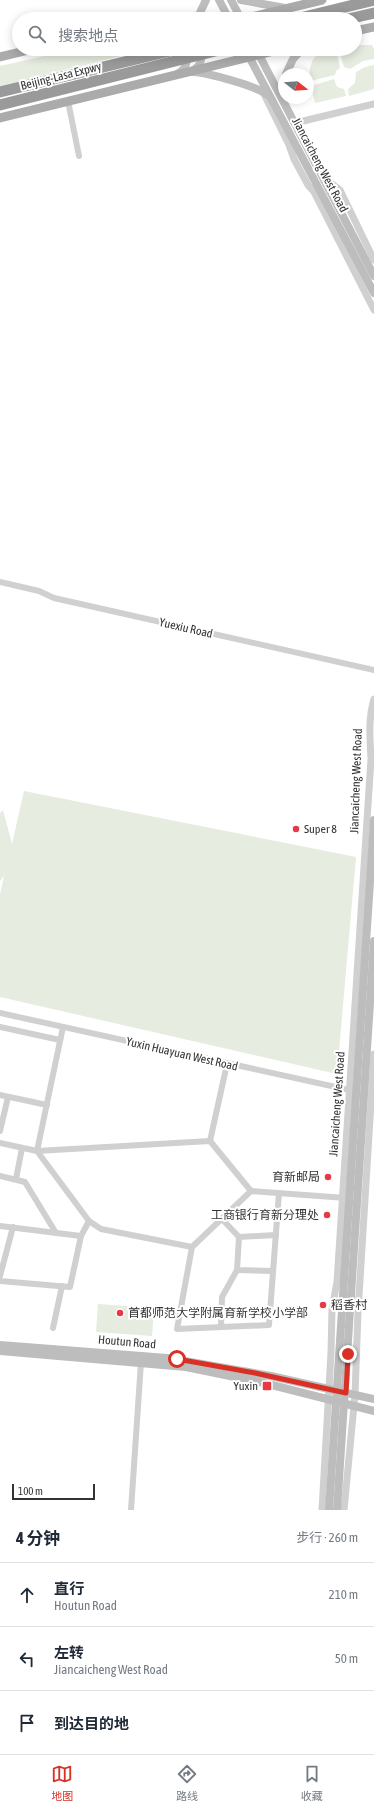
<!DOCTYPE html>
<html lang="zh">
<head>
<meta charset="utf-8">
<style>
  :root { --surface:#fff; --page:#f6f6f7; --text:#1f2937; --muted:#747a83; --line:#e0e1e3; --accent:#d93025 }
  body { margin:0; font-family:"Asap Condensed","Noto Sans SC",sans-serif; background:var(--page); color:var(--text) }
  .compass { position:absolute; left:278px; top:68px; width:36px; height:36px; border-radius:50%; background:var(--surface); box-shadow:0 2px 10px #0003; rotate:107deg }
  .scale { position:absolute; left:12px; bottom:10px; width:83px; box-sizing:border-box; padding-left:4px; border:2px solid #333; border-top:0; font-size:11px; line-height:14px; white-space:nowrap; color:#333; -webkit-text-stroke:3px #fff; paint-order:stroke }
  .stop { position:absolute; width:12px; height:12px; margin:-9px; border:3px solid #d93025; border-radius:50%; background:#fff }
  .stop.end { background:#d93025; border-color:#fff; box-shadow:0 1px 4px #0008 }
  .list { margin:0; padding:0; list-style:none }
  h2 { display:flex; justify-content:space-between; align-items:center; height:52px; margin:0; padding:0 16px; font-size:17px }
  h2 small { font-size:13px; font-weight:400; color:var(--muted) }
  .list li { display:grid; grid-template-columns:26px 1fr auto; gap:12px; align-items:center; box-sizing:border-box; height:64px; padding:0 16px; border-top:1px solid var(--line) }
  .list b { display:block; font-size:15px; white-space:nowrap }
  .list p { margin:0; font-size:13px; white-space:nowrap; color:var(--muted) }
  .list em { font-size:13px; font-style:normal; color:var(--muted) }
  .icon { flex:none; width:22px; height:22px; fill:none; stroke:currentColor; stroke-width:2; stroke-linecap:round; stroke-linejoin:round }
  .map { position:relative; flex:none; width:374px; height:1510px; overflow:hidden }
  .search { position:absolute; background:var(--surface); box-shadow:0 2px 10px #0003; left:12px; right:12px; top:12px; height:44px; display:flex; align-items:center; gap:10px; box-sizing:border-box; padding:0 14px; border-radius:22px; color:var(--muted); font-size:15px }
  .sheet { height:244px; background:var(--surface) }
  nav { display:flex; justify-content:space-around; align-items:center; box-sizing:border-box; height:56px; border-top:1px solid var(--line); background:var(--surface); font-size:11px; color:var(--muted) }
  nav a { display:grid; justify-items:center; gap:2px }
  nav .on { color:var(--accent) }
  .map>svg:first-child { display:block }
  .green { fill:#e6ecdf }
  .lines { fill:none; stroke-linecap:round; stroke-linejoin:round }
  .minor { stroke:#d0d0d0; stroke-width:6 }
  .tertiary { stroke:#d0d0d0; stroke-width:7 }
  .secondary { stroke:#bdbdbd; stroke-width:8 }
  .primary { stroke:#ababab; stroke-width:9 }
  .motorway { stroke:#9a9a9a; stroke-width:11 }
  .route { stroke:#d93025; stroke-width:5 }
  .poi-dot { fill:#e63946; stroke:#fff; stroke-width:1.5 }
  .labels { text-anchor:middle; stroke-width:4; stroke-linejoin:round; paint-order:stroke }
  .street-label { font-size:12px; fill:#333; stroke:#fff }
  .poi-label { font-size:12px; fill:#333; stroke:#fff; text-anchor:start }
</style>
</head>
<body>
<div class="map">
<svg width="374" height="1510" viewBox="0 0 374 1510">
  <rect width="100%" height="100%" fill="#fff"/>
  <g class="green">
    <polygon points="361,45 372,45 374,49 374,59 363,61 350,69 344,67 339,49 355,49 355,47"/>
    <path d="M 336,49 L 340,68 L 336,71 L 335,75 L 310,81 C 308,61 315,50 336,49 Z"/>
    <polygon points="137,52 0,86 0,66 58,53 119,54"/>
    <polygon points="374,65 374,89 349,96 348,89 355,83 356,72 365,67"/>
    <polygon points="334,79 337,87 344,89 346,96 315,103 311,86"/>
    <polygon points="24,791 356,857 337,1074 0,997 0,894 4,876 0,881 0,813 3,810 12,844"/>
    <polygon points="98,1304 154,1308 152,1336 96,1332"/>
  </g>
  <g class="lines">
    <g class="minor">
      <polyline points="68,101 79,156"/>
      <polyline points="0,582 39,591 54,598 374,670"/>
      <polyline points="0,1013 354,1091"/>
      <polyline points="0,1027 60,1040"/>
      <polyline points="63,1027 37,1151 210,1141 251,1191 346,1198"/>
      <polyline points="0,1095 47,1105"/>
      <polyline points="0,1131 8,1097"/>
      <polyline points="210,1141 227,1064"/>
      <polyline points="0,1143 37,1151 89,1221 101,1229 192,1247 251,1191"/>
      <polyline points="0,1176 25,1182 56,1233"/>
      <polyline points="16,1179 22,1148"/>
      <polyline points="222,1219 239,1237"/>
      <polyline points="0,1226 81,1236 89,1221"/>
      <polyline points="192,1247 177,1329 269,1325 279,1193"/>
      <polyline points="273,1271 237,1270 239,1237 276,1235"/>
      <polyline points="0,1276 13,1227"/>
      <polyline points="0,1281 70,1287 81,1236"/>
      <polyline points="221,1327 222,1297 237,1270"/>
      <polyline points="53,1328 62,1286"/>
      <polyline points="131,1510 141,1362"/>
    </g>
    <g class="tertiary">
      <polyline points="262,90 289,145 294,159 308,185 314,192 374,310"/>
      <polyline points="295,123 374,104"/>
      <polyline points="323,177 340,190 374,260"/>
      <path d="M 322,1510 L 331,1353 L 332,1309 L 337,1282 L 371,759 C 370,738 368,719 374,699"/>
      <polyline points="344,1510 355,1395 358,1312 374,1054"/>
    </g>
    <g class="secondary">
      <polyline points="219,0 229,19"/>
      <polyline points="231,0 241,19"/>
      <polyline points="241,0 285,8"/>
      <polyline points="197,19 206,0"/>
      <polyline points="282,19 285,11 291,8"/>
      <polyline points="245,49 374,293"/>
      <polyline points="256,49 374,276"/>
      <path d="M 192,71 C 201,66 203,59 200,49"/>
      <path d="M 193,72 C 208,73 258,86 269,96"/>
      <path d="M 177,74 C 188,68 188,60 185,49"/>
      <polyline points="286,74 293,59 302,49"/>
      <polyline points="283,97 284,80"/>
      <polyline points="0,1345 167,1358 271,1376 374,1399"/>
      <polyline points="0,1351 186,1367 264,1383 374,1411"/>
      <polyline points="329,1510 374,820"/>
      <polyline points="337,1510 374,941"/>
    </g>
    <g class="primary">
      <polyline points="243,19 322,0"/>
      <polyline points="355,31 374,27"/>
      <polyline points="96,49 115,49"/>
      <polyline points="0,57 33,49"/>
      <polyline points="0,118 282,49"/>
    </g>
    <g class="motorway">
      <polyline points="296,19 374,0"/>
      <polyline points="348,19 374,13"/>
      <polyline points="0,92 178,49"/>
      <polyline points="0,105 223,49"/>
    </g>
  </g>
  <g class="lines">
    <polyline class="route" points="177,1359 255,1373 346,1393 348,1354"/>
  </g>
  <g class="poi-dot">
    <circle cx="296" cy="829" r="4"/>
    <circle cx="328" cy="1177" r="4"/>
    <circle cx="327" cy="1215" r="4"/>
    <circle cx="323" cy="1305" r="4"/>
    <circle cx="120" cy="1313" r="4"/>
    <rect x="262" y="1381" width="10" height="10" rx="2"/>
  </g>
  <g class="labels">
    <g class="street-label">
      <text transform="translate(61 76) rotate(-14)" y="4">Beijing-Lasa Expwy</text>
      <text transform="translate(320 165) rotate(62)" y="4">Jiancaicheng West Road</text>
      <text transform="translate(186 628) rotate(13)" y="4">Yuexiu Road</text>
      <text transform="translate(356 781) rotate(-88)" y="4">Jiancaicheng West Road</text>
      <text transform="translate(182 1054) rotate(13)" y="4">Yuxin Huayuan West Road</text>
      <text transform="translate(337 1104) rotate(-86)" y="4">Jiancaicheng West Road</text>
      <text transform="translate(127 1342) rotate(5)" y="4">Houtun Road</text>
    </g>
    <g class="poi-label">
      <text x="304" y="833">Super 8</text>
      <text x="320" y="1181" text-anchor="end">育新邮局</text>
      <text x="319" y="1219" text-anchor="end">工商银行育新分理处</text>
      <text x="331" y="1309">稻香村</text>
      <text x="128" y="1317">首都师范大学附属育新学校小学部</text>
      <text x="258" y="1390" text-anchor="end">Yuxin</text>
    </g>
  </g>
</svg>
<svg class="compass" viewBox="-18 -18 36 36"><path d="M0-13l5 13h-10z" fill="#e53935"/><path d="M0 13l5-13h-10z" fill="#747a83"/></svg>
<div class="scale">100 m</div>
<div class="stop" style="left:177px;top:1359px"></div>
<div class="stop end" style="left:348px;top:1354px"></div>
<div class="search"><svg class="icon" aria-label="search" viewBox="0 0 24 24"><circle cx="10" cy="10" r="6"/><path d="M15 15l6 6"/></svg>搜索地点</div>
</div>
<section class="sheet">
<h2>4 分钟<small>步行 · 260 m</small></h2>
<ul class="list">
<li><svg class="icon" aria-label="ahead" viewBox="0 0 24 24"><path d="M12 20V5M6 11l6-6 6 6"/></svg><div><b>直行</b><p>Houtun Road</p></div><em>210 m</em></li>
<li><svg class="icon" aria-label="left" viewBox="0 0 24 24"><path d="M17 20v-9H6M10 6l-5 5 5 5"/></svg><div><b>左转</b><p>Jiancaicheng West Road</p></div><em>50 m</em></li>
<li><svg class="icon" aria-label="arrive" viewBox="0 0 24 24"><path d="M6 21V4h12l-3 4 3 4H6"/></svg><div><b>到达目的地</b></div></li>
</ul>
</section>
<nav>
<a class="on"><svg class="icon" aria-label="map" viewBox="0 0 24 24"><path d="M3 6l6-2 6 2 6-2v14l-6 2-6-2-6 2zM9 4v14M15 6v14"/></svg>地图</a>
<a><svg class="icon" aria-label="directions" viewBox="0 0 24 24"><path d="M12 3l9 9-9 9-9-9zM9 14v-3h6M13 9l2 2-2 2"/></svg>路线</a>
<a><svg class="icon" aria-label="saved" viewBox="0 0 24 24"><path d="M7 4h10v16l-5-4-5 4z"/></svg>收藏</a>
</nav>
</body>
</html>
